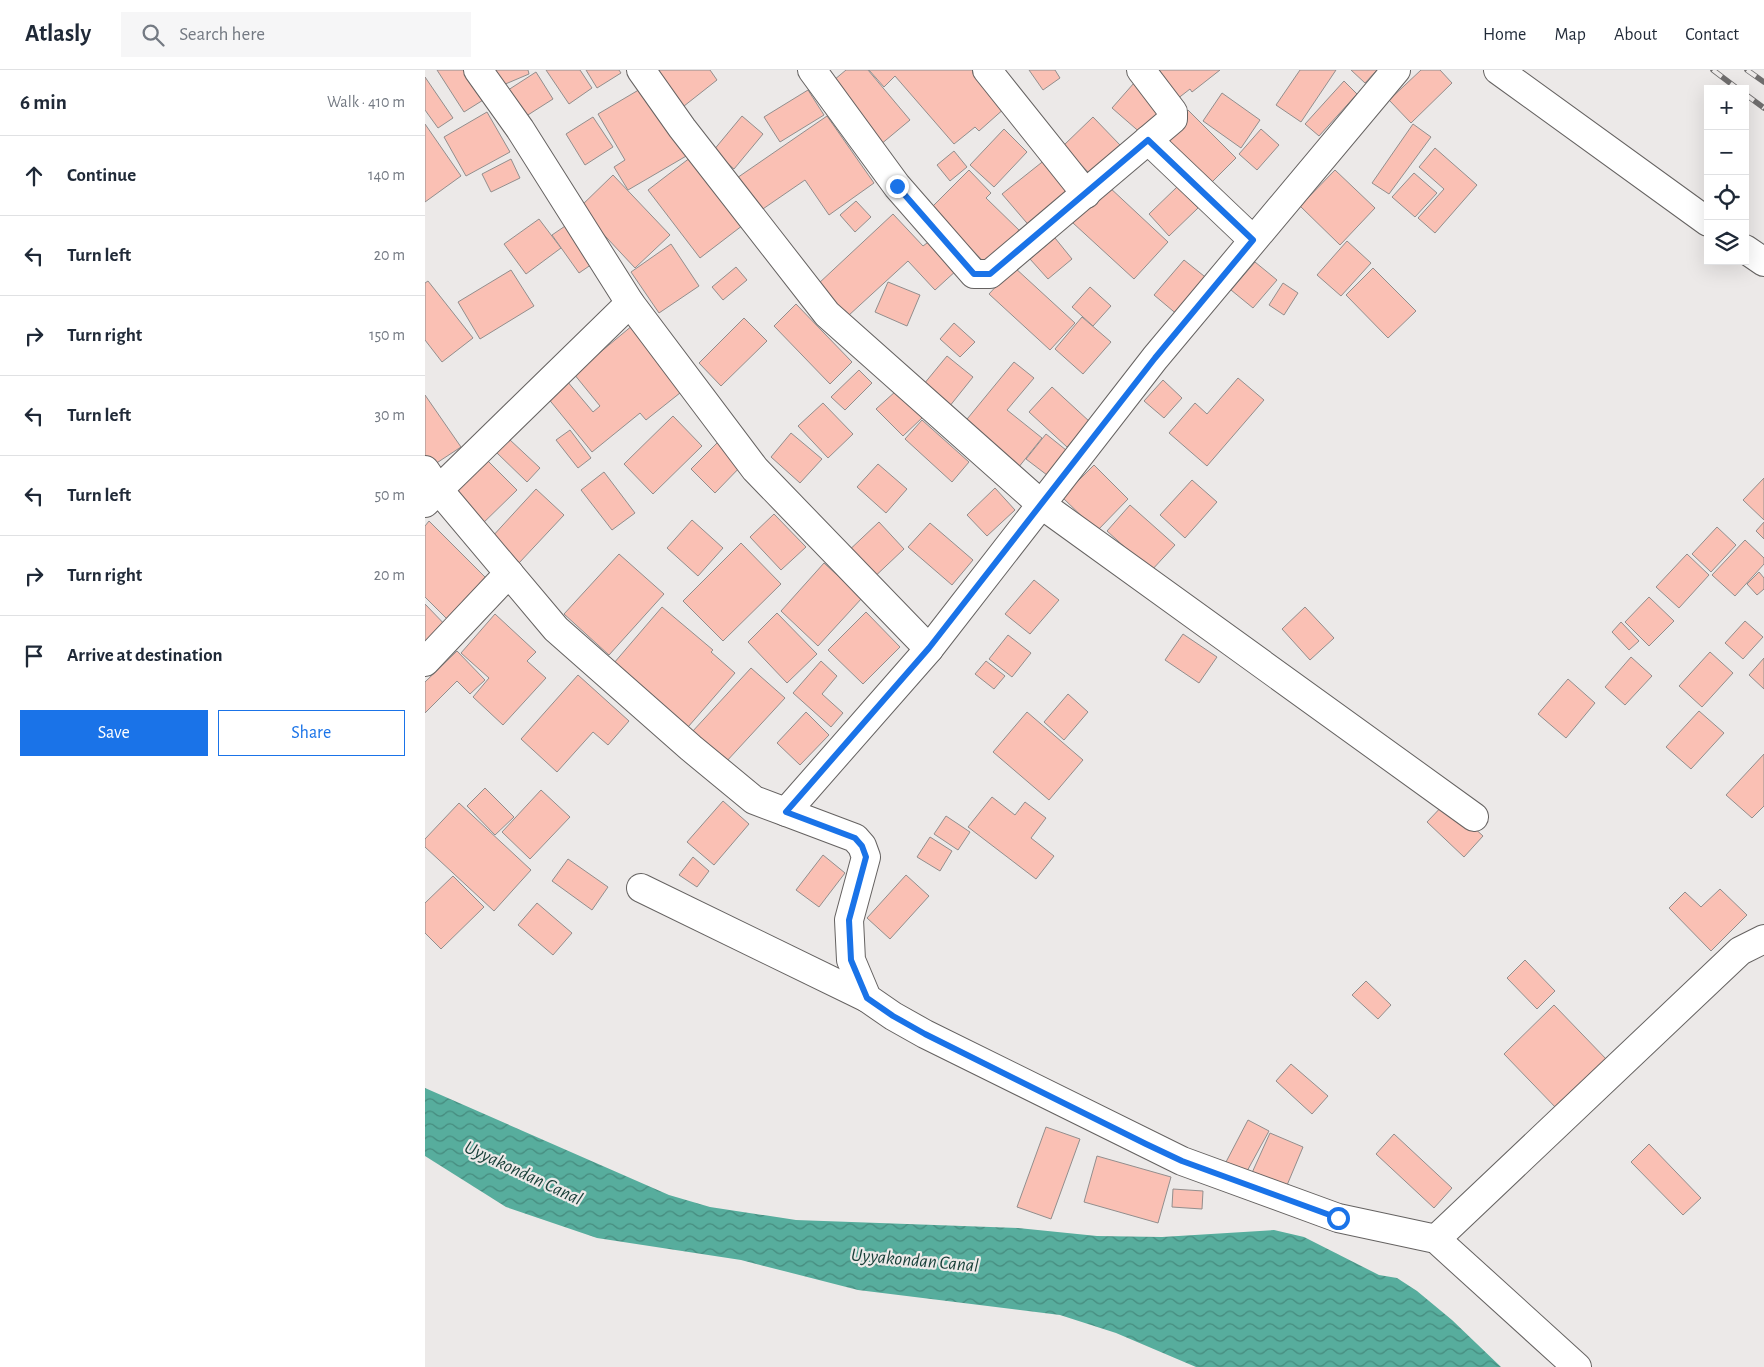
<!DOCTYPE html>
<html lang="en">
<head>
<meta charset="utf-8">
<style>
  :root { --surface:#fff; --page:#f6f6f7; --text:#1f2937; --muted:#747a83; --line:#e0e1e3; --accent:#1a73e8 }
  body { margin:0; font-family:"Alegreya Sans",sans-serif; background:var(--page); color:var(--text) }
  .controls { position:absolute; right:15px; top:15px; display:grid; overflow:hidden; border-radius:0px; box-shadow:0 5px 20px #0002 }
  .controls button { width:45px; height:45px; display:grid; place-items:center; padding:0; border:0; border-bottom:1px solid var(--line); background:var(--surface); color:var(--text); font:25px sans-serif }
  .stop { position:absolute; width:15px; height:15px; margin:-11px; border:4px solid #1a73e8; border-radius:50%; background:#fff }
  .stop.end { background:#1a73e8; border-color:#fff; box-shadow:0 1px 5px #0008 }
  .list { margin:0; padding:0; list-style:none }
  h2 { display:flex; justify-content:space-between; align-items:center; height:65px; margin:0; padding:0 20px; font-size:21px }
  h2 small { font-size:16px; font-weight:400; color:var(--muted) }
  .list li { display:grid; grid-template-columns:32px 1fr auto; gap:15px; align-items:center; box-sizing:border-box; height:80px; padding:0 20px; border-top:1px solid var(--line) }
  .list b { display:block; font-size:19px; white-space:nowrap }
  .list em { font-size:16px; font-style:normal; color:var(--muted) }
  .actions { display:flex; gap:10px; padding:15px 20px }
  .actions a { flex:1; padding:11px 0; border:1px solid var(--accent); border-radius:0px; text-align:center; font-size:18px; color:var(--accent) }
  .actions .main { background:var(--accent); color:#fff }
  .icon { flex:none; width:28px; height:28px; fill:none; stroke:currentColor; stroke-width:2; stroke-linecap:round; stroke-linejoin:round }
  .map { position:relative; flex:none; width:1339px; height:1297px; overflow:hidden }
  header { display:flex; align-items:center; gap:30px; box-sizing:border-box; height:70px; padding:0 25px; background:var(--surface); border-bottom:1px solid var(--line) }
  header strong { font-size:24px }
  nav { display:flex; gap:28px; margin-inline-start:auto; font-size:18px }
  .search { width:350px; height:45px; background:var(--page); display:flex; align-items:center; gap:12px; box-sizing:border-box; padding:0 18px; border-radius:0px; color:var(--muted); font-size:19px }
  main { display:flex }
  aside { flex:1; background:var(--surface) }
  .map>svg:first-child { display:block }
  .water { fill:url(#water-waves) }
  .building { fill:#fac0b4; stroke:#928e8d }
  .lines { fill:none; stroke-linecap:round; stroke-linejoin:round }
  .minor-casing { stroke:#656261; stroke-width:30 }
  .minor { stroke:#fff; stroke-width:28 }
  .rail-casing { stroke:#6f6d6d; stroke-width:5.5 }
  .rail { stroke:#ece9e8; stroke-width:4; stroke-dasharray:11; stroke-linecap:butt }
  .route { stroke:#1a73e8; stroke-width:6 }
  .labels { text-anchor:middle; stroke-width:4.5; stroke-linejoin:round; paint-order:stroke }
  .water-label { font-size:19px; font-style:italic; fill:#163e37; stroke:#ece9e8 }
</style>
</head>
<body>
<header>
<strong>Atlasly</strong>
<div class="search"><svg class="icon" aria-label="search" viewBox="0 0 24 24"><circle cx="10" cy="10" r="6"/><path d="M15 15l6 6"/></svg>Search here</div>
<nav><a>Home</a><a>Map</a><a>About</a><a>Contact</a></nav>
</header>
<main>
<aside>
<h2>6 min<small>Walk · 410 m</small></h2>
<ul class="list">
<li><svg class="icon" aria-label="ahead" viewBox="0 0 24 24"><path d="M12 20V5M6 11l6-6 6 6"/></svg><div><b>Continue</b></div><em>140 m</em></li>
<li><svg class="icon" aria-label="left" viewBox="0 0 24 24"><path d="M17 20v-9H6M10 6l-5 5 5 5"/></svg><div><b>Turn left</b></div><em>20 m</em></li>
<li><svg class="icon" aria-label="right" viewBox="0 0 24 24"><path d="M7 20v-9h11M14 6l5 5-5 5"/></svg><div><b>Turn right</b></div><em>150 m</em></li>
<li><svg class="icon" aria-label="left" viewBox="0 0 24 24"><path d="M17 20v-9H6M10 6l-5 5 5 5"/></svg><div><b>Turn left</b></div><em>30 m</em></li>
<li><svg class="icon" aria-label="left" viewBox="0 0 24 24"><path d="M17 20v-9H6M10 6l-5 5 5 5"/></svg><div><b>Turn left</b></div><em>50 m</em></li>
<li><svg class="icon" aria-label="right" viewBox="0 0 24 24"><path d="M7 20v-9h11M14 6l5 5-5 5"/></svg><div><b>Turn right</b></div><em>20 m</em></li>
<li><svg class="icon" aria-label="arrive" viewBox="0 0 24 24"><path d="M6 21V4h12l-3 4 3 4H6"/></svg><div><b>Arrive at destination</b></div></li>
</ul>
<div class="actions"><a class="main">Save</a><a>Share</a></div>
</aside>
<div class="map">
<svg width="1339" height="1297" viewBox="0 0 1339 1297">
  <defs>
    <pattern id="water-waves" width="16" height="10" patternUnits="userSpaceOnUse" patternTransform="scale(1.25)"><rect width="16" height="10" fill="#57ad9d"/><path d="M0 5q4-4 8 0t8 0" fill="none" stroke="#468b7e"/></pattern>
  </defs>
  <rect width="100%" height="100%" fill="#ece9e8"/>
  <polygon class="water" points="0,1018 244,1125 285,1137 371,1150 593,1158 672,1166 737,1167 849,1160 879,1167 954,1205 972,1208 992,1221 1027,1250 1076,1297 771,1297 691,1263 635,1245 433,1220 316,1190 172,1168 81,1137 0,1086"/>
  <g class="building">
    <polygon points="12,0 45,0 63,27 39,42"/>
    <polygon points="64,0 103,0 104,4 71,18"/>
    <polygon points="121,0 155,0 167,18 144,34"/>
    <polygon points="161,0 194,0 196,3 172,18"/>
    <polygon points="235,0 285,0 292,10 254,40 227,7"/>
    <polygon points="421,0 443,0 485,50 455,75 403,15"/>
    <polygon points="444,0 549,0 581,37 554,61 550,57 529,74 470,6 459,17"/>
    <polygon points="604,0 630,0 635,8 618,20"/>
    <polygon points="722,0 795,0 767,22 765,19 747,33"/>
    <polygon points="875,0 911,0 876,52 851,35"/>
    <polygon points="926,0 952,0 940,13"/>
    <polygon points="996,0 1015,0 1027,13 986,53 964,30"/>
    <polygon points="111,2 128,29 95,50 77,24"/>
    <polygon points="0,7 28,48 13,58 0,40"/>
    <polygon points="919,11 932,24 894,66 880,54"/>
    <polygon points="709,13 740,40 718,65 687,38"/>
    <polygon points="222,15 263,85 203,120 189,97 200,90 173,44"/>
    <polygon points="383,20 399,45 355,72 339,47"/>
    <polygon points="797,23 835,50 816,78 778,51"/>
    <polygon points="763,40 811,88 783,116 736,68"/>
    <polygon points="62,42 85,82 41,106 19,67"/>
    <polygon points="317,46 338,64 309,99 288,81"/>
    <polygon points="402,46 449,113 404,145 380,110 332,143 309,110"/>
    <polygon points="168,47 188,77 160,95 141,64"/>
    <polygon points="668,47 695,75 665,104 638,76"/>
    <polygon points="0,54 36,106 0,132"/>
    <polygon points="988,54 1006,67 964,124 947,113"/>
    <polygon points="579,59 602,82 569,117 545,95"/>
    <polygon points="836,59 854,75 832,100 814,84"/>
    <polygon points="1010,78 1052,115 1010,163 993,148 1019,119 994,97"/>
    <polygon points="529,81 542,97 525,111 512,95"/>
    <polygon points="270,84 322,152 275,188 223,120"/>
    <polygon points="86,89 95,108 66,122 57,104"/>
    <polygon points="621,89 650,123 607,159 577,124"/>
    <polygon points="544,100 566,123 561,128 597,163 563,196 506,138"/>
    <polygon points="910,100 950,138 915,175 875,136"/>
    <polygon points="989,103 1012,123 990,147 967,127"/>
    <polygon points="188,105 245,165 210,198 154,138"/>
    <polygon points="683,116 743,172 709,209 648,153"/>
    <polygon points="752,117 773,138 744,166 724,144"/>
    <polygon points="431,131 446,147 430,162 415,145"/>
    <polygon points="468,144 498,176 506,170 533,199 510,220 483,191 423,246 393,214"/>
    <polygon points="114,149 136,178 101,204 79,174"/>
    <polygon points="146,152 173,190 154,203 127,165"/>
    <polygon points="630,168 647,189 623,209 605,189"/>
    <polygon points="922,171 946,193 916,226 892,205"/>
    <polygon points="246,174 274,216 234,243 206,202"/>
    <polygon points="759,190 784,210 754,246 729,225"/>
    <polygon points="830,192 852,210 828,238 806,220"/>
    <polygon points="311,197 322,210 298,230 287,217"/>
    <polygon points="589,197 650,253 625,280 564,224"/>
    <polygon points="948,198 991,241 963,268 921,225"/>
    <polygon points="86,200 109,236 55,269 33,232"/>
    <polygon points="3,211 48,268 17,292 0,270 0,213"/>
    <polygon points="463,212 495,225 482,256 450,242"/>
    <polygon points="858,213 873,223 859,245 844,235"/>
    <polygon points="665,217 686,236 668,256 647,237"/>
    <polygon points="371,234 427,292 405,314 349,256"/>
    <polygon points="657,247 686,272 658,304 630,279"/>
    <polygon points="319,248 342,271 296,316 274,293"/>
    <polygon points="529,253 550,272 535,287 515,269"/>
    <polygon points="208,255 260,319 221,350 215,343 167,382 122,327 142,311 168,342 175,336 149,304"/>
    <polygon points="522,286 548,307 520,342 494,320"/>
    <polygon points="589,292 609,308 582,340 617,368 593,398 538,354"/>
    <polygon points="434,300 447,313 420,340 406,327"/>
    <polygon points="813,308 839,330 782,396 744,363 770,333 782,344"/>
    <polygon points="738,310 757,328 739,348 719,331"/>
    <polygon points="627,317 665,352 642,377 604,342"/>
    <polygon points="471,321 497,348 478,366 451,339"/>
    <polygon points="0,325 36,377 7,396 0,386"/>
    <polygon points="398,333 428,364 403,388 373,356"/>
    <polygon points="248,346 277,376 228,424 199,394"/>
    <polygon points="497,350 544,392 527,412 480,369"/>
    <polygon points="145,360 166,388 153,398 131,370"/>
    <polygon points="366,363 397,389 375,413 346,387"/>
    <polygon points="621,364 641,380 622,405 601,389"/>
    <polygon points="84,369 115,398 102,412 71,382"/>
    <polygon points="294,371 318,394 290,423 266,399"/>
    <polygon points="62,390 92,420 52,459 22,429"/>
    <polygon points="453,394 482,419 461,443 432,417"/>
    <polygon points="669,395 703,429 672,461 637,427"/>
    <polygon points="179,402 210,443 187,460 156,420"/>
    <polygon points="1339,408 1339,450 1318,430"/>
    <polygon points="767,410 792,432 760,468 735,445"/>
    <polygon points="570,418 590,440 562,466 542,445"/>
    <polygon points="111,419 139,445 94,493 66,468"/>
    <polygon points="705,435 750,475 726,501 682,461"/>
    <polygon points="349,444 381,477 356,500 325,467"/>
    <polygon points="267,450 298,478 273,506 242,478"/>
    <polygon points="4,451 67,514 27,554 0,527 0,456"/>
    <polygon points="454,452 479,479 444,512 419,485"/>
    <polygon points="1339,452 1339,469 1331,461"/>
    <polygon points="505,453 548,490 527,515 483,477"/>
    <polygon points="1292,457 1311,475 1286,502 1267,484"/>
    <polygon points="1320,470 1339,488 1339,494 1310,526 1287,505"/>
    <polygon points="316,473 356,514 298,571 258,531"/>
    <polygon points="194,484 239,524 184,585 139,544"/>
    <polygon points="1262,484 1284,505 1254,538 1231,517"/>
    <polygon points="399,493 437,528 393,576 356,541"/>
    <polygon points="1334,502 1339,508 1339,519 1332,525 1322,514"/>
    <polygon points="609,510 634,530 605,564 580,544"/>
    <polygon points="1224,527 1249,551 1224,576 1200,552"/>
    <polygon points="0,534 26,561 0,586"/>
    <polygon points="237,537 288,580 286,582 310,603 263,657 189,593"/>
    <polygon points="880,537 909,568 885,590 857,559"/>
    <polygon points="441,542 475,577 438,614 403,580"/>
    <polygon points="352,543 392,584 362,613 323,572"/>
    <polygon points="70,544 111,582 102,591 121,608 78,655 48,627 64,608 36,583"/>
    <polygon points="1320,551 1338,567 1318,589 1300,573"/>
    <polygon points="1196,552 1214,571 1204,580 1187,562"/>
    <polygon points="758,564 792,587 774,613 740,590"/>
    <polygon points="583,565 606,583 587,607 564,589"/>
    <polygon points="32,581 60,610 45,624 32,611 0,643 0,612"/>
    <polygon points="1285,582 1308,603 1277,637 1254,616"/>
    <polygon points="1206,587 1227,606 1200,635 1180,617"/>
    <polygon points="1339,588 1339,619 1324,605"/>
    <polygon points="396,591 412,606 397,624 418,643 406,657 368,623"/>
    <polygon points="561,591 580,606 569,619 550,604"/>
    <polygon points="326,598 360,628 300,693 267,662"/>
    <polygon points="153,605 204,651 183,675 168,662 132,702 96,669"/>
    <polygon points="1143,609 1170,633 1141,668 1113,644"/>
    <polygon points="643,624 663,642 639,670 619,652"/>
    <polygon points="1274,641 1299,663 1266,699 1241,677"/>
    <polygon points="381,642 404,665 375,695 352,673"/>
    <polygon points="602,642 658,690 624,730 568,682"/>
    <polygon points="1339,684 1339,736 1327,748 1301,725"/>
    <polygon points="60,718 89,747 70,765 42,736"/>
    <polygon points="116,720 145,747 105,789 77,762"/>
    <polygon points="567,727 590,745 600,732 621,748 606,768 629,786 611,809 543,757"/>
    <polygon points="298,731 324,754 289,795 262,772"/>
    <polygon points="1021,732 1058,766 1039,787 1002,752"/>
    <polygon points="34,733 106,800 69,841 0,777 0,769"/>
    <polygon points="521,746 545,762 533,780 509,764"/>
    <polygon points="505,767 527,781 515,801 492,787"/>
    <polygon points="398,785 420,803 394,837 371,820"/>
    <polygon points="268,787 284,801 272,817 254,805"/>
    <polygon points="143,789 183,817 167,840 127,811"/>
    <polygon points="481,805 504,826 465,869 442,848"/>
    <polygon points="28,806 59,837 16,879 0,863 0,833"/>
    <polygon points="1295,819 1322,845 1286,881 1244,838 1260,822 1276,837"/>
    <polygon points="112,833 147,863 128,885 93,855"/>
    <polygon points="1100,890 1130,921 1112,939 1082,908"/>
    <polygon points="941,911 966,935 953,949 927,925"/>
    <polygon points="1129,935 1183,991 1133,1040 1079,984"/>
    <polygon points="866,994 903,1026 887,1044 851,1011"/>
    <polygon points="823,1050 844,1061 821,1103 801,1092"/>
    <polygon points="621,1057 655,1069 626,1149 592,1137"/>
    <polygon points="845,1063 878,1077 860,1120 826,1105"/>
    <polygon points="969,1064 1027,1118 1009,1138 951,1084"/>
    <polygon points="1224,1074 1276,1128 1258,1145 1206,1092"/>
    <polygon points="672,1086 746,1107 733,1153 659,1132"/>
    <polygon points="748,1119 778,1121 777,1139 747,1137"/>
  </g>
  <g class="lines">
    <defs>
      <g id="minor">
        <polyline points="53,0 95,59 205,233 330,399 504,579"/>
        <polyline points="216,0 257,58 402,244 617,435 1049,747"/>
        <polyline points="387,0 472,116 549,204 565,204 748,49 748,42 716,0"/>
        <polyline points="562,0 661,124"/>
        <polyline points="1073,0 1283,152"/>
        <polyline points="723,70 828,170"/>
        <polyline points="1320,179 1339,192"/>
        <polyline points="0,400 13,419 131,559 266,678 329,730 361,742 504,579 730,288 971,0"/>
        <polyline points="0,433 205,233"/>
        <polyline points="0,592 84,503"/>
        <polyline points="361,742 430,768 437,776 441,787 424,850 426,890 442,928 468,946 500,964 757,1091 913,1148 1011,1169 1152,1297"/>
        <polyline points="216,818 442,928"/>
        <polyline points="1011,1169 1315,881 1339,869"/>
      </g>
    </defs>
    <use href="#minor" class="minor-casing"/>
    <use href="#minor" class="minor"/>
    <defs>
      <g id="rail">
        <polyline points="1288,0 1313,19"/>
        <polyline points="1322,0 1339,12"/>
        <polyline points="1320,24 1339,38"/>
      </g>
    </defs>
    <use href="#rail" class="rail-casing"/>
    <use href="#rail" class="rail"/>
  </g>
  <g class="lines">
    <polyline class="route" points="472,116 549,204 565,204 723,70 828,170 730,288 504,578 361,742 430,768 437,776 441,787 424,850 426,890 442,928 468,946 500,964 721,1074 757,1091 913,1148"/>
  </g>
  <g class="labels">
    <g class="water-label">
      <text transform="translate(99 1102) rotate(25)" y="7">Uyyakondan Canal</text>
      <text transform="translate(490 1189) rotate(5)" y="7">Uyyakondan Canal</text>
    </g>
  </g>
</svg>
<div class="controls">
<button>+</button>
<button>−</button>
<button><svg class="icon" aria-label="locate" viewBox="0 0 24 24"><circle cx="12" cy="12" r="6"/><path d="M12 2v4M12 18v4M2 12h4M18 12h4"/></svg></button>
<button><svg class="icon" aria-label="layers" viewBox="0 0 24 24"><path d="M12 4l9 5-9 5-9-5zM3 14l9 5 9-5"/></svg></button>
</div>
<div class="stop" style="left:913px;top:1148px"></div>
<div class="stop end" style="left:472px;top:116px"></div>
</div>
</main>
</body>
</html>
